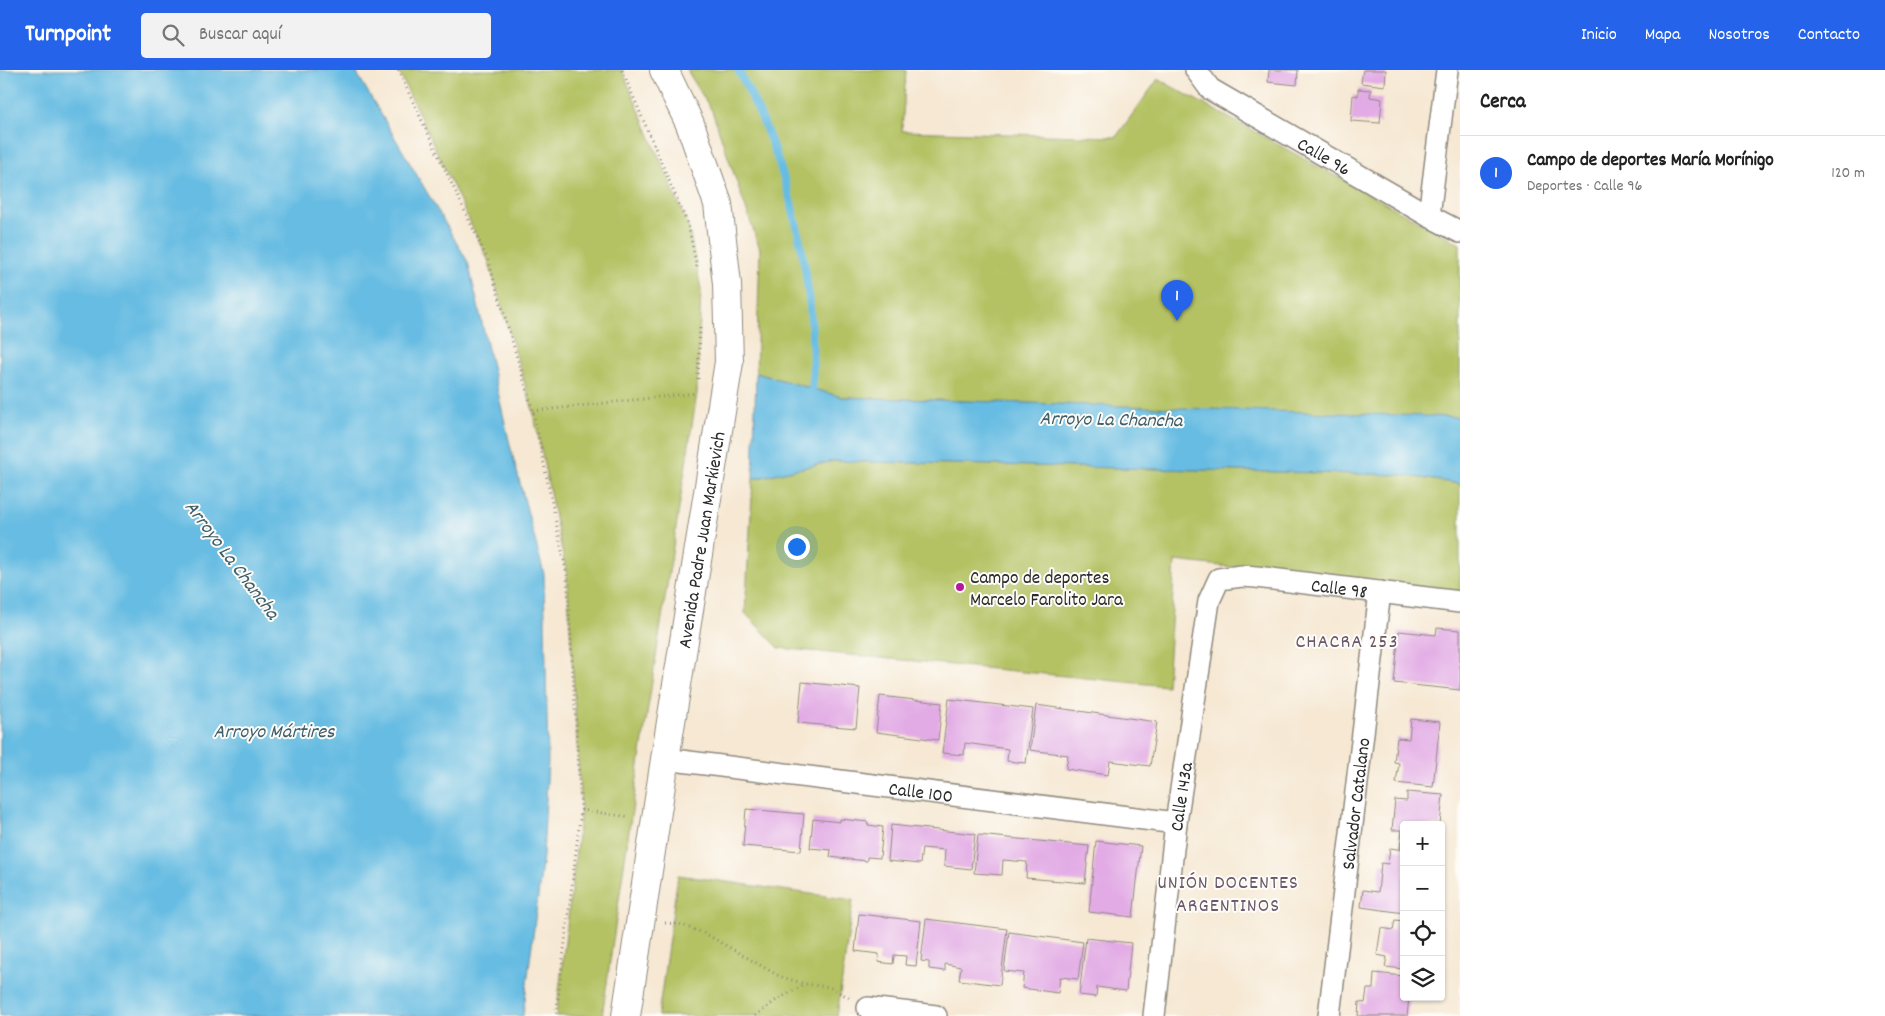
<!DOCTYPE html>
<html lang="es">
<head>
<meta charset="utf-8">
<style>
  :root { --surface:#fff; --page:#f2f2f2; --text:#222; --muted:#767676; --line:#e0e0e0; --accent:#2563eb }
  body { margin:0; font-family:Dekko,sans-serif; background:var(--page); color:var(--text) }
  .controls { position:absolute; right:15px; bottom:15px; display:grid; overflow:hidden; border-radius:5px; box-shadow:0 1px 4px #0004 }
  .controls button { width:45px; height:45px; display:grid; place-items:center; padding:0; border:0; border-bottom:1px solid var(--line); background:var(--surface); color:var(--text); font:25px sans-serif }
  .you { position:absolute; left:796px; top:476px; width:18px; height:18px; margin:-12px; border:4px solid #fff; border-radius:50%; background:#1a73e8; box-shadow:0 0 0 8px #1a73e833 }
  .badge { display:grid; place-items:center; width:32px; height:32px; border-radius:50%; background:var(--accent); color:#fff; font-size:16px; font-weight:700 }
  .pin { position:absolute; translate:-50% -41px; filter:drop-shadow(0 1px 2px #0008) }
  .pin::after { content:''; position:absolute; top:26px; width:18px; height:15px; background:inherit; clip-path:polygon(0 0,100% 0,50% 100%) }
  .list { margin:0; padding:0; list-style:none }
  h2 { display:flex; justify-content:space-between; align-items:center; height:65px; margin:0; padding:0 20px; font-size:21px }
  h2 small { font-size:16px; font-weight:400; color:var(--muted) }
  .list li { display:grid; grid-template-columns:32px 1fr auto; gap:15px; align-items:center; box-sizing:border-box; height:75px; padding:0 20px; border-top:1px solid var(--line) }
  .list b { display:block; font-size:19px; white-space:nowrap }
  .list p { margin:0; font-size:16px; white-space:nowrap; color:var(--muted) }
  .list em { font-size:16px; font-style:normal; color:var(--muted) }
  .icon { flex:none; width:28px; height:28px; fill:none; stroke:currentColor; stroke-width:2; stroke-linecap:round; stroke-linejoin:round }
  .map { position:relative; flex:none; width:1460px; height:946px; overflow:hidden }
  header { display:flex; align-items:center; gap:30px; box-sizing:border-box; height:70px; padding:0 25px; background:var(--accent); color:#fff }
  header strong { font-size:24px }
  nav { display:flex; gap:28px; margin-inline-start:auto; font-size:18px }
  .search { width:350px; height:45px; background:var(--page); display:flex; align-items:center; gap:12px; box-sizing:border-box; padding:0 18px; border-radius:5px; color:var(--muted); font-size:19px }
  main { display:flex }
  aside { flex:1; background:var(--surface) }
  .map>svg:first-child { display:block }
  .green { fill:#b4c264; stroke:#707648 }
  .water { fill:#66bce2; stroke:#487486 }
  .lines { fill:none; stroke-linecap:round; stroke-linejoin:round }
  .stream { stroke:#66bce2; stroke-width:8 }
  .building { fill:#e2abe5 }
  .street-casing { stroke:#908a7f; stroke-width:24 }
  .secondary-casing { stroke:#908a7f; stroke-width:30 }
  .path { stroke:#908a7f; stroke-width:3; stroke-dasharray:1 4; stroke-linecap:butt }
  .street { stroke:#fff; stroke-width:21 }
  .secondary { stroke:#fff; stroke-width:28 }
  .poi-dot { fill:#b5179e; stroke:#fdfcf7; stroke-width:2 }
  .labels { text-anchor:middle; stroke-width:4; stroke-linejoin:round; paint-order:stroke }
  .street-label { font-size:19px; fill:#2b2b2b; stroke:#fdfcf7 }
  .poi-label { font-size:19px; fill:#2b2b2b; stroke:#fdfcf7; text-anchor:start }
  .water-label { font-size:20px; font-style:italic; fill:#405e6b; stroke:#fdfcf7 }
  .neighbourhood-label { font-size:20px; letter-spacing:1px; fill:#6b586c; stroke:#fdfcf7 }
</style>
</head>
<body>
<header>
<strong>Turnpoint</strong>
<div class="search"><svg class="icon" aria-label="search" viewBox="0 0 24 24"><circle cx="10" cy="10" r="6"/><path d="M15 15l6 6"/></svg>Buscar aquí</div>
<nav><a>Inicio</a><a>Mapa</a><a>Nosotros</a><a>Contacto</a></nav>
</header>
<main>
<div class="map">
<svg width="1460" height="946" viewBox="0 0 1460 946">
  <rect width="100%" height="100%" fill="#fdfcf7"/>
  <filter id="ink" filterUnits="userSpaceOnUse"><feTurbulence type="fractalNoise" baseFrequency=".02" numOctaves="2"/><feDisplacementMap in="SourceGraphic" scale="10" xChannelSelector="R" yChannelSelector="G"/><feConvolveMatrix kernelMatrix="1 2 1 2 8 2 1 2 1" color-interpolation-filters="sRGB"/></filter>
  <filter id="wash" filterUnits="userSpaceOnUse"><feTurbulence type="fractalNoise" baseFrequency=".0096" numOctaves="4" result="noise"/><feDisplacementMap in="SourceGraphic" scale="20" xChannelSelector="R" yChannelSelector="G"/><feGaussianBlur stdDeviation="1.12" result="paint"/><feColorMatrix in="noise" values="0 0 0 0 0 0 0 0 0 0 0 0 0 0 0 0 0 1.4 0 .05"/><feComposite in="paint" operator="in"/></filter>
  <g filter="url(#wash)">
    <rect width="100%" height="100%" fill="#f6e8d3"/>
    <g class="green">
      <polygon points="398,0 622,0 688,155 701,219 697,323 631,747 602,946 556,946 581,740 567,505 533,341 488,190"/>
      <polygon points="687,0 906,0 902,61 1116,67 1158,9 1460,174 1460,348 842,327 756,303 760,179 712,41"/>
      <polygon points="833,391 1402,405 1460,414 1460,522 1175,491 1167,616 779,578 745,543 753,409"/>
      <polygon points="678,805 853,830 837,946 658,946"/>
    </g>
    <g class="water">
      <polygon points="0,0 355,0 468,192 511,379 544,504 548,691 543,786 523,946 0,946"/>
      <polygon points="756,303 842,327 1458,347 1460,348 1460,414 1402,405 833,391 753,409"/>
    </g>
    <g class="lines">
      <path class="stream" d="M 738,0 C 792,99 818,216 812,328"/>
    </g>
    <g id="blocks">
      <g class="building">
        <polygon points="1269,0 1298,0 1297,15 1268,12"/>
        <polygon points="1363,0 1386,0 1385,16 1361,13"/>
        <polygon points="1358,19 1371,20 1370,27 1382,29 1380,53 1351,51 1353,25 1358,26"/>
        <polygon points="1437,558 1460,560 1460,620 1394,613 1399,561 1436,565"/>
        <polygon points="802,612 860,618 856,658 798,653"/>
        <polygon points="880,626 942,633 938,670 876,662"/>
        <polygon points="949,629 1033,639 1026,693 1007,691 1008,679 965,673 964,685 942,683"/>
        <polygon points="1036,635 1157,652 1150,696 1110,691 1108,705 1066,699 1068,685 1030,680"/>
        <polygon points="1411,649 1440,652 1433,717 1396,713 1399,693 1394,692 1397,668 1409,669"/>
        <polygon points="1407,722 1443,725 1440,755 1404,755 1404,778 1400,778 1402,760 1392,760 1395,730 1407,731"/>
        <polygon points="746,739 804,744 801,781 743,776"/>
        <polygon points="813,749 840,752 840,749 868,752 868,755 883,757 880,788 867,787 867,791 830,787 831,780 810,778"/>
        <polygon points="891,755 975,764 971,799 944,796 945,780 922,778 920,794 888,791"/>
        <polygon points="978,765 1089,776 1085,813 1026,808 1027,792 1003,790 1002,805 974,803"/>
        <polygon points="1096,771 1141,776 1133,847 1089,842"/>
        <polygon points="1390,778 1404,780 1404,843 1361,837 1363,820 1378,822 1381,793 1388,794"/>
        <polygon points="859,844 921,851 916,896 905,895 906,886 894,885 893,894 878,892 879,884 855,881"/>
        <polygon points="926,849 1007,859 1000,915 959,910 961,897 945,894 945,901 929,899 929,892 921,891"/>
        <polygon points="1395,850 1404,851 1404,899 1385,897 1387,887 1377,885 1381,858 1393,860"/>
        <polygon points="1009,862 1083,872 1078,909 1060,907 1058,923 1022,918 1024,903 1004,901"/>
        <polygon points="1086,868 1131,873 1126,921 1097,917 1096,927 1079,925"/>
        <polygon points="1374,903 1404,906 1404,927 1409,927 1407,946 1358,946 1359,932 1365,933 1367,919 1373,919"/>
      </g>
    </g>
  </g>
  <g filter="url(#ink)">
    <use href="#blocks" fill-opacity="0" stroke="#908a7f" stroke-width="1"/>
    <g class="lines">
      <defs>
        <g id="street">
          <path id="s1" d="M 1196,0 L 1210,19 L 1429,146 L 1460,162"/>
          <polyline points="1429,146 1447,0"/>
          <path id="s2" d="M 665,689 L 1176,753"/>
          <polyline points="868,938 936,946"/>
          <path id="s3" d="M 1154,946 L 1176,753 L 1209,531 L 1219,509 L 1242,506 L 1256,507 L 1460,532"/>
          <path id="s4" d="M 1329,946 L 1380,522"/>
        </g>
        <g id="secondary">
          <path id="s5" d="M 626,946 L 665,689 L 729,292 L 727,214 L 718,134 L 690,54 L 664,0"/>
        </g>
      </defs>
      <use href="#street" class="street-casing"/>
      <use href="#secondary" class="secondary-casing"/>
      <g class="path">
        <polyline points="398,0 488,190 533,341 567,505 581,740 556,946"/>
        <polyline points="622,0 688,155 697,197"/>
        <polyline points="698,309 700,256"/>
        <polyline points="533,341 697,323"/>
        <polyline points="581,740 630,747"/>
        <polyline points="665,853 679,854 706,864 779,906 805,914 829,917 850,928"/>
        <polyline points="755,946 775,931 805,914"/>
      </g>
      <use href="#street" class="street"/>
      <use href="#secondary" class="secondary"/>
    </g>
  </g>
  <circle class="poi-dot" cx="960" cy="517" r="5"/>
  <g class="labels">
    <g class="street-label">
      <text dy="7" stroke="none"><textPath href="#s1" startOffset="156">Calle 96</textPath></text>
      <text dy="7" stroke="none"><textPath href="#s5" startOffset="482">Avenida Padre Juan Markievich</textPath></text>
      <text dy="7" stroke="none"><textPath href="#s3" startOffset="564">Calle 98</textPath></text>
      <text dy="7" stroke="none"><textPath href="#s2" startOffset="258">Calle 100</textPath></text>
      <text dy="7" stroke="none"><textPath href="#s3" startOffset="221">Calle 143a</textPath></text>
      <text dy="7" stroke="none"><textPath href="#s4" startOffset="214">Salvador Catalano</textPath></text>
    </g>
    <g class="poi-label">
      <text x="970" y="513">Campo de deportes<tspan x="970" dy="22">Marcelo Farolito Jara</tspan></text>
    </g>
    <g class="water-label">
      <text transform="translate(1111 348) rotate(1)" y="7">Arroyo La Chancha</text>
      <text transform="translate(233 489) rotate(53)" y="7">Arroyo La Chancha</text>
      <text x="274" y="667">Arroyo Mártires</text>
    </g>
    <g class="neighbourhood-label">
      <text x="1347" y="577">CHACRA 253</text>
      <text x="1228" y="818">UNIÓN DOCENTES<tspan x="1228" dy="23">ARGENTINOS</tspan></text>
    </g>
  </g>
</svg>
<div class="controls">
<button>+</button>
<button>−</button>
<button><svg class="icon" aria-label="locate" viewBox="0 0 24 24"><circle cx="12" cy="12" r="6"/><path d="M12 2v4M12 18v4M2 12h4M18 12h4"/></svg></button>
<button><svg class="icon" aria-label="layers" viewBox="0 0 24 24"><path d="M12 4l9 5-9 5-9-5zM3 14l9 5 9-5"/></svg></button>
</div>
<div class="you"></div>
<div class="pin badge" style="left:1177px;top:251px">1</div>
</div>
<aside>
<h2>Cerca<small></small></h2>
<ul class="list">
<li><span class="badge">1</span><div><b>Campo de deportes María Morínigo</b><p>Deportes · Calle 96</p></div><em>120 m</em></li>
</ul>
</aside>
</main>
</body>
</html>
